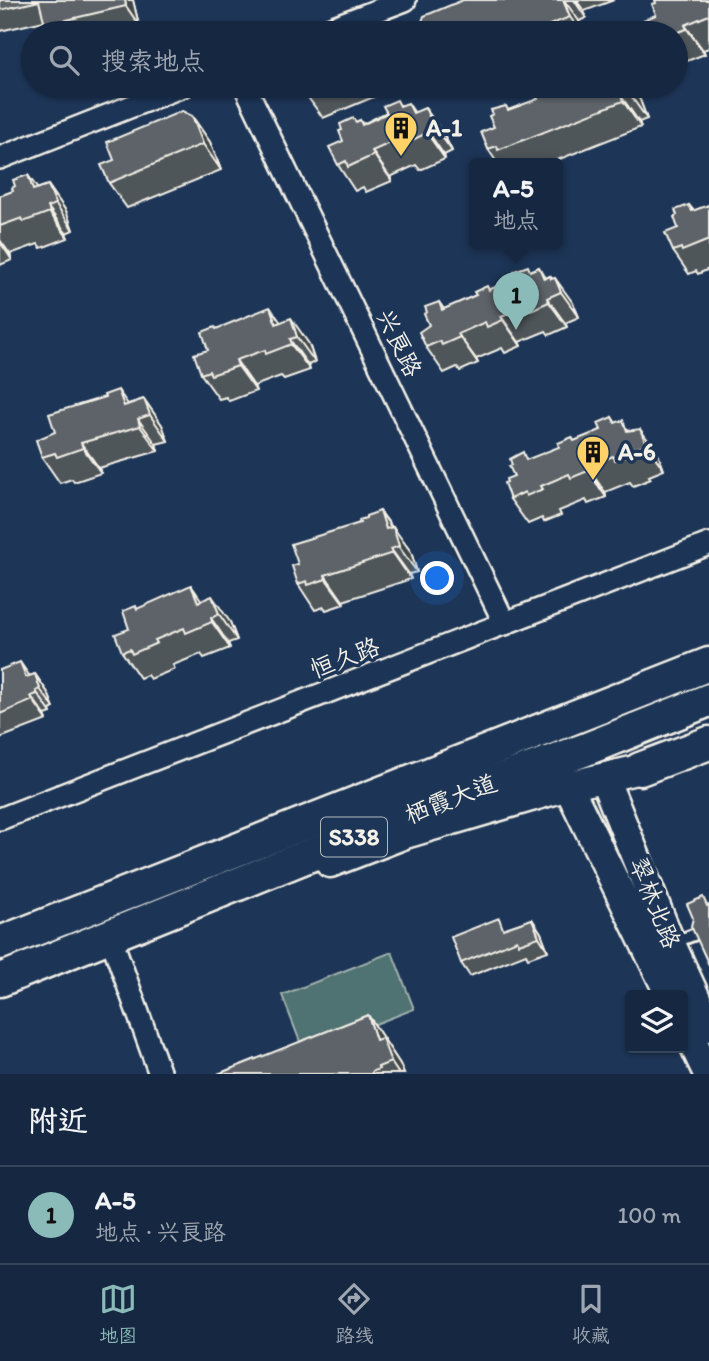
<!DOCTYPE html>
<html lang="zh">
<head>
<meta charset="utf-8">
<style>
  :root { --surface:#162841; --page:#23344c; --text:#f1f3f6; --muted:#9ea6b1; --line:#35445a; --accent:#8bbbb9 }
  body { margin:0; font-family:Itim,"LXGW WenKai TC",sans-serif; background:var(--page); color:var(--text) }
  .controls { position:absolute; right:21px; bottom:21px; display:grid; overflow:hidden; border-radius:7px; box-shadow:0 2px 5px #0004 }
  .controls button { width:63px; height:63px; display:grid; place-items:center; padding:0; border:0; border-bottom:2px solid var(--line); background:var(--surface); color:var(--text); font:35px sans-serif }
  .you { position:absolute; left:438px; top:579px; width:24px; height:24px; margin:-18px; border:5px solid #fff; border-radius:50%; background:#1a73e8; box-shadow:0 0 0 10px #1a73e833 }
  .badge { display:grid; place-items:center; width:46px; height:46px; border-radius:50%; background:var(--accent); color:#111; font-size:23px; font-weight:700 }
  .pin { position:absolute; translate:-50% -58px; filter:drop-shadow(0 2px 4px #0008) }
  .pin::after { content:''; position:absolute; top:37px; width:24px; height:21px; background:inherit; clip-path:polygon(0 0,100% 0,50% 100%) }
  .popup { position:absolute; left:469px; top:158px; width:94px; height:91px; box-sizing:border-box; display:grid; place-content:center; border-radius:7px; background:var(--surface); filter:drop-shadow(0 2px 5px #0005); font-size:23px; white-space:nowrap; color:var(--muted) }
  .popup b { font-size:26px; color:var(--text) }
  .popup::after { content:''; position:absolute; left:50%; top:100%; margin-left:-14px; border:14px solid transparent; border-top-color:var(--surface) }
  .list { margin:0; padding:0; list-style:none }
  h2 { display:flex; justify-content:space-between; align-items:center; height:91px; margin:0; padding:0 28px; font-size:30px }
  h2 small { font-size:23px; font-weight:400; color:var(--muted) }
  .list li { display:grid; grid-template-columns:46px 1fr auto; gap:21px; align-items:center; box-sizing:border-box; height:98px; padding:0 28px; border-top:2px solid var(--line) }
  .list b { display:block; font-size:26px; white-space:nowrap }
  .list p { margin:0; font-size:23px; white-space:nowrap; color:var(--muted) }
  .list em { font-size:23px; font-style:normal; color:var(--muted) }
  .icon { flex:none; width:38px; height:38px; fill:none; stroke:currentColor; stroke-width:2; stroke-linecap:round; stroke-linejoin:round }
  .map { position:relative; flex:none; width:709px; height:1074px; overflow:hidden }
  .search { position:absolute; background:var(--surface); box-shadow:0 2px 5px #0004; left:21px; right:21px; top:21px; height:77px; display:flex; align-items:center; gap:18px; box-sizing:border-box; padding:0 24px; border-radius:38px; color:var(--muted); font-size:26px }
  .sheet { height:189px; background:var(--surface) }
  nav { display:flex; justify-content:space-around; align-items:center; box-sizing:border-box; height:98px; border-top:2px solid var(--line); background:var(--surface); font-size:19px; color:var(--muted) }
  nav a { display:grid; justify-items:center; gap:4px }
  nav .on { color:var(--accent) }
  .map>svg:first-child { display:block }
  .green { fill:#4f7272; stroke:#a2b2ad; stroke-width:2 }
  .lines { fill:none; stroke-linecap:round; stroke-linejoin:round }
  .lane-casing { stroke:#f4f1e8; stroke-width:16 }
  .street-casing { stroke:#f4f1e8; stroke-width:26 }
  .secondary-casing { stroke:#f4f1e8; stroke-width:33 }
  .primary-casing { stroke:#f4f1e8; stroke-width:37 }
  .lane { stroke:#1d3557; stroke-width:10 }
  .street { stroke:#1d3557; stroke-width:21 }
  .secondary { stroke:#1d3557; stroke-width:28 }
  .primary { stroke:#1d3557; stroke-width:32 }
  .wall { fill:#50565a; stroke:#f4f1e8; stroke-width:2 }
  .shaded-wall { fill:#41464a; stroke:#f4f1e8; stroke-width:2 }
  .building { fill:#5d6469; stroke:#f4f1e8; stroke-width:2 }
  .labels { text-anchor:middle; stroke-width:7; stroke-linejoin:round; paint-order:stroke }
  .shield { fill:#1d3557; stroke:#b4b9bc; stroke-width:2 }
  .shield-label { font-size:23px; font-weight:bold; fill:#f4f1e8 }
  .poi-label { font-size:24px; font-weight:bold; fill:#f4f1e8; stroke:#1d3557; text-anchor:start }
  .street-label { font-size:24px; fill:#f4f1e8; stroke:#1d3557 }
</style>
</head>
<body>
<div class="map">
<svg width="709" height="1074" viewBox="0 0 709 1074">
  <rect width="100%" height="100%" fill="#1d3557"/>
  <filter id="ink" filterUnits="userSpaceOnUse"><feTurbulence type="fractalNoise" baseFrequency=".0143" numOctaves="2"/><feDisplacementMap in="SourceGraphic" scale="14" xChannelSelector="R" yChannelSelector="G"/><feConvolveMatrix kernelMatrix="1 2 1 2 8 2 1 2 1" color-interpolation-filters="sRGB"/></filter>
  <g filter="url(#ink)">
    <polygon class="green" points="392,952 414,1009 304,1052 282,995"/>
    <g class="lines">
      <defs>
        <polyline id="lane" points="672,943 709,929"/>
        <g id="street">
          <polyline points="318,33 405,0"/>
          <polyline points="245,86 505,624"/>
          <polyline points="0,158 183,86"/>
          <polyline points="0,819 709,544"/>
          <polyline points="115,949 160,1074"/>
        </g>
        <g id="secondary">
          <polyline points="604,778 671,944 709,1027"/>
          <polyline points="568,786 670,995"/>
          <polyline points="330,863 405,834 568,786 640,769"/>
          <polyline points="683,1022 708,1074"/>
        </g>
        <g id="primary">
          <polyline points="640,769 709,743"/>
          <polyline points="0,943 709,664"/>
          <polyline points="0,980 461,794 584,750 709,700"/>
        </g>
      </defs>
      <use href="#lane" class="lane-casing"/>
      <use href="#street" class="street-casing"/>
      <use href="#secondary" class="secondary-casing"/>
      <use href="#primary" class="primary-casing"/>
      <use href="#lane" class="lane"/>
      <use href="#street" class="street"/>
      <use href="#secondary" class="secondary"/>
      <use href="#primary" class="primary"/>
    </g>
    <g class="wall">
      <polygon points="0,0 133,0 139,25 101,33 50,33 45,25 44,21 0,31"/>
      <polygon points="463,0 614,0 584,11 586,18 579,21 584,33 418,33"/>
      <polygon points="709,0 709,48 703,50 705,54 679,64 677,62 676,62 676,33"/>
      <polygon points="303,86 400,86 323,118 307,96"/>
      <polygon points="569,86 630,86 640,100 647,119 639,122 641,127 547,164 498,164 488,149 494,127 509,110 538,99 548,88 551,92"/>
      <polygon points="401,105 415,113 425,108 443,133 452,151 444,155 445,159 420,170 416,165 390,177 392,181 366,192 363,187 355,191 338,165 343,141 342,130 353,118 356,122 360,120 363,124"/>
      <polygon points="192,116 210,142 221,170 127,208 109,183 114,160"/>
      <polygon points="48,185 66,211 73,230 66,233 68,238 41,248 38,244 10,254 12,260 0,265 0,196 13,191 37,189"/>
      <polygon points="689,205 694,211 709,205 709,269 698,274 696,271 689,274 673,251 678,228 677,215"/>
      <polygon points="539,267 546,278 550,276 573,303 579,317 565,323 567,327 549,335 546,331 519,342 521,346 505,353 502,348 476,359 478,363 460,371 457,367 444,373 426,347 429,325 427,312 439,302 444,309 517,278"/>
      <polygon points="281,322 309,344 315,362 308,365 310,370 284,379 281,376 254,386 256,391 229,401 226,397 219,399 201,374 208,350 216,329"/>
      <polygon points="144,399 162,425 168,441 156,444 158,451 99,468 101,473 74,482 72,479 60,483 42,457 128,404"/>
      <polygon points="612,417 616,423 630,430 658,454 664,470 649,476 651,479 633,486 630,482 605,492 606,497 588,504 586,500 559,511 561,515 544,522 542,518 528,524 510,499 507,482 514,476 512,465 528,460 601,430"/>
      <polygon points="380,511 411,552 417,572 409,574 411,579 343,601 344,604 326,610 324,607 315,610 298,584 298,564 366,518"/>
      <polygon points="202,601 230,622 237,640 228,643 230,648 204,658 201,654 173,665 175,669 150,679 147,675 140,678 122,652 138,609"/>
      <polygon points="0,670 30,676 35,674 48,693 54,708 50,710 51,713 45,715 47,720 0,738"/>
      <polygon points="532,919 541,933 548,951 528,958 526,954 470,976 461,963 506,928"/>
      <polygon points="368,1015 400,1064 404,1074 218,1074"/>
    </g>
    <g class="shaded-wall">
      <polygon points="125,0 133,0 139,25 126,6"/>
      <polygon points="564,0 579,21 584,33 582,33 570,17"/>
      <polygon points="574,0 576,0 584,11 586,18"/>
      <polygon points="685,25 703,50 705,54 687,29"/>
      <polygon points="626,86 630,86 640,100 647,119 629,93"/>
      <polygon points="621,96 639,122 641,127 623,101"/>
      <polygon points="408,103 444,155 445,159 413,113"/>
      <polygon points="425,108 443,133 452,151 434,126"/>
      <polygon points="192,116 210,142 221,170 203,144"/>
      <polygon points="372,151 390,177 392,181 374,155"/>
      <polygon points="28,175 46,201 48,207 66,233 68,238 33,190"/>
      <polygon points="48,185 66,211 73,230 56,204"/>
      <polygon points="0,240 10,254 12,260 0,242"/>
      <polygon points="555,278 573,303 579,317 561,292"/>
      <polygon points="547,298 565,323 567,327 549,302"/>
      <polygon points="270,307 288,333 291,341 308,365 310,370 276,324"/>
      <polygon points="501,316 519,342 521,346 503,320"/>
      <polygon points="291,318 309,344 315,362 297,337"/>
      <polygon points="458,334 476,359 478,363 460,337"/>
      <polygon points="236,360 254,386 256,391 238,366"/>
      <polygon points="118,390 136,416 124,406"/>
      <polygon points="144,399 162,425 168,441 150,415"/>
      <polygon points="138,419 156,444 158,451 140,426"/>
      <polygon points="640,429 658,454 664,470 646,444"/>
      <polygon points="81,443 99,468 101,473 83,448"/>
      <polygon points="587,467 605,492 606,497 588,471"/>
      <polygon points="380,511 395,533 393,527 411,552 417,572 386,529"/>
      <polygon points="391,549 409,574 411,579 393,553"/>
      <polygon points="325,575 343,601 344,604 326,579"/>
      <polygon points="191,585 208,610 211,618 228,643 230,648 198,602"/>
      <polygon points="212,596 230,622 237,640 219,614"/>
      <polygon points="20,662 33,681 36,691 51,713 26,677"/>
      <polygon points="35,674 48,693 54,708 40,689"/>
      <polygon points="31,696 45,715 47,720 33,700"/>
      <polygon points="532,919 541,933 548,951 539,937"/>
      <polygon points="368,1015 400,1064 404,1074 399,1074 376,1040"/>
    </g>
    <g class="building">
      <polygon points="0,0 125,0 126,6 45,25 39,1 0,10"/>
      <polygon points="463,0 563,0 570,17 529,33 418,33 424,16"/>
      <polygon points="655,0 709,0 709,15 685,25 687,29 675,33 648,33 643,20 656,15 652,4 656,3"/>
      <polygon points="394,28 403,33 382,33"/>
      <polygon points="303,86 331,86 307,96"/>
      <polygon points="569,86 626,86 629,93 621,96 623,101 498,150 497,146 488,149 481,132 494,127 489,116 493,114 491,110 506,106 508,110 538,99 535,93 548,88 550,92"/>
      <polygon points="397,100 400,106 408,103 413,113 425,108 434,126 426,130 427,133 402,145 399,139 372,151 374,155 348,167 346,161 338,165 329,147 343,141 339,131 342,130 340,124 353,118 356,122 360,120 362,125 387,113 383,106"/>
      <polygon points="182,111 192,116 203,144 109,183 101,165 114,160 107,142"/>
      <polygon points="28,175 33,190 48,185 56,204 48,207 50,212 23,222 22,218 0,226 0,196 13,191 12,188 15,186 13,180"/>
      <polygon points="689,205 692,211 709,205 709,240 682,251 681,248 673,251 665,233 678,228 674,217 677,215 675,210"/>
      <polygon points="528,266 530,271 539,267 544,279 550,276 551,279 555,278 561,292 547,298 549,302 531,310 529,305 501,316 503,320 487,327 485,322 458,334 460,337 442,345 440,341 426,347 419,332 429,325 424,314 427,312 425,307 439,302 442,310 476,295 474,292 487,286 489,290 517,278 514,271"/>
      <polygon points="270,307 276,324 291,318 297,337 290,339 292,344 266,354 265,350 236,360 238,366 211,375 209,371 201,374 194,354 208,350 202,332 215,327 216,329"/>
      <polygon points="118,390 124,406 144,399 150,415 138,419 140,426 81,443 83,448 57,457 55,453 42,457 36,440 55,432 49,414 105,397 104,395"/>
      <polygon points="612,417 615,423 623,420 627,431 640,429 646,444 631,450 633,453 615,460 613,456 587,467 588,471 571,478 569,474 541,486 543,489 526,496 525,492 510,499 504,483 507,482 506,479 514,476 509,466 512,465 510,459 523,452 526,460 559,447 558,443 572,437 574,441 601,430 598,423"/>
      <polygon points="380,511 386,529 393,527 399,546 391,549 393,553 325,575 326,579 308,585 307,581 298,584 292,566 298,564 291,544 360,523 359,520 366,518 366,516"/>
      <polygon points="191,585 198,602 212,596 219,614 211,618 212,622 186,633 184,628 155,640 157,643 132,654 130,649 122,652 115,634 129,629 123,611 136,606 137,609"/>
      <polygon points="20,662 26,677 35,674 40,689 36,691 37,694 31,696 33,700 0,714 0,670"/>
      <polygon points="703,897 707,906 709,905 709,965 691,926 693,918 687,904"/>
      <polygon points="499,918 503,929 532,919 539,937 519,944 517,940 461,963 451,937"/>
      <polygon points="368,1015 376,1040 382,1038 391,1062 378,1067 379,1069 373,1071 371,1074 218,1074"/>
    </g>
  </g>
  <defs>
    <symbol id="building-pin" viewBox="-11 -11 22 30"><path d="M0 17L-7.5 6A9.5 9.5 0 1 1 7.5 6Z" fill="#ffd166" stroke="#1d3557"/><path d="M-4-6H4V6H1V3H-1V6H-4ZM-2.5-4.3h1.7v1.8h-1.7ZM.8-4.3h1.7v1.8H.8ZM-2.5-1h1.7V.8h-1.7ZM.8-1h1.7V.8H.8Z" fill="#111"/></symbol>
  </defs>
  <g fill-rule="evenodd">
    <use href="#building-pin" x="382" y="109" width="38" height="52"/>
    <use href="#building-pin" x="574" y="433" width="38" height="52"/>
  </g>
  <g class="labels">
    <rect class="shield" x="321" y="817.5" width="66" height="39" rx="5"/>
    <g class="shield-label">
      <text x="354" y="845">S338</text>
    </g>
    <g class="poi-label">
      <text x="426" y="136">A-1</text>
      <text x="618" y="460">A-6</text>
    </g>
    <g class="street-label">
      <text transform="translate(399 343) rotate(64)" y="8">兴良路</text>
      <text transform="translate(345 658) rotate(-21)" y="8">恒久路</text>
      <text transform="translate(451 799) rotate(-21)" y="8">栖霞大道</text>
      <text transform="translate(655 903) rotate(68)" y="8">翠林北路</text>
    </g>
  </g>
</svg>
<div class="controls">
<button><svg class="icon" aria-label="layers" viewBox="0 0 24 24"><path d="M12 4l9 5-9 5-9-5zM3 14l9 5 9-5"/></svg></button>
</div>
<div class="you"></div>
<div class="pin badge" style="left:516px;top:330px">1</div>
<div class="popup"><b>A-5</b>地点</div>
<div class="search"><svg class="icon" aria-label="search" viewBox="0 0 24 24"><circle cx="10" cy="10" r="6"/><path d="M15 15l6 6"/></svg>搜索地点</div>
</div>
<section class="sheet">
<h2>附近<small></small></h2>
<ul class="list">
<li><span class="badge">1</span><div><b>A-5</b><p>地点 · 兴良路</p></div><em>100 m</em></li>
</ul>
</section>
<nav>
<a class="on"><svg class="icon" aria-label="map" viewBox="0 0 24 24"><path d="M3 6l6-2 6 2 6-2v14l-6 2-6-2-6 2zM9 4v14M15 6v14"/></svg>地图</a>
<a><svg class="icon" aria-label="directions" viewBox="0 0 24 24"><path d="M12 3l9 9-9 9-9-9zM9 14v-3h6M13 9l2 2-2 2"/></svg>路线</a>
<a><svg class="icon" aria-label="saved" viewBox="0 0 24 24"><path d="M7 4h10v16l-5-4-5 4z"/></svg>收藏</a>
</nav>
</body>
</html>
